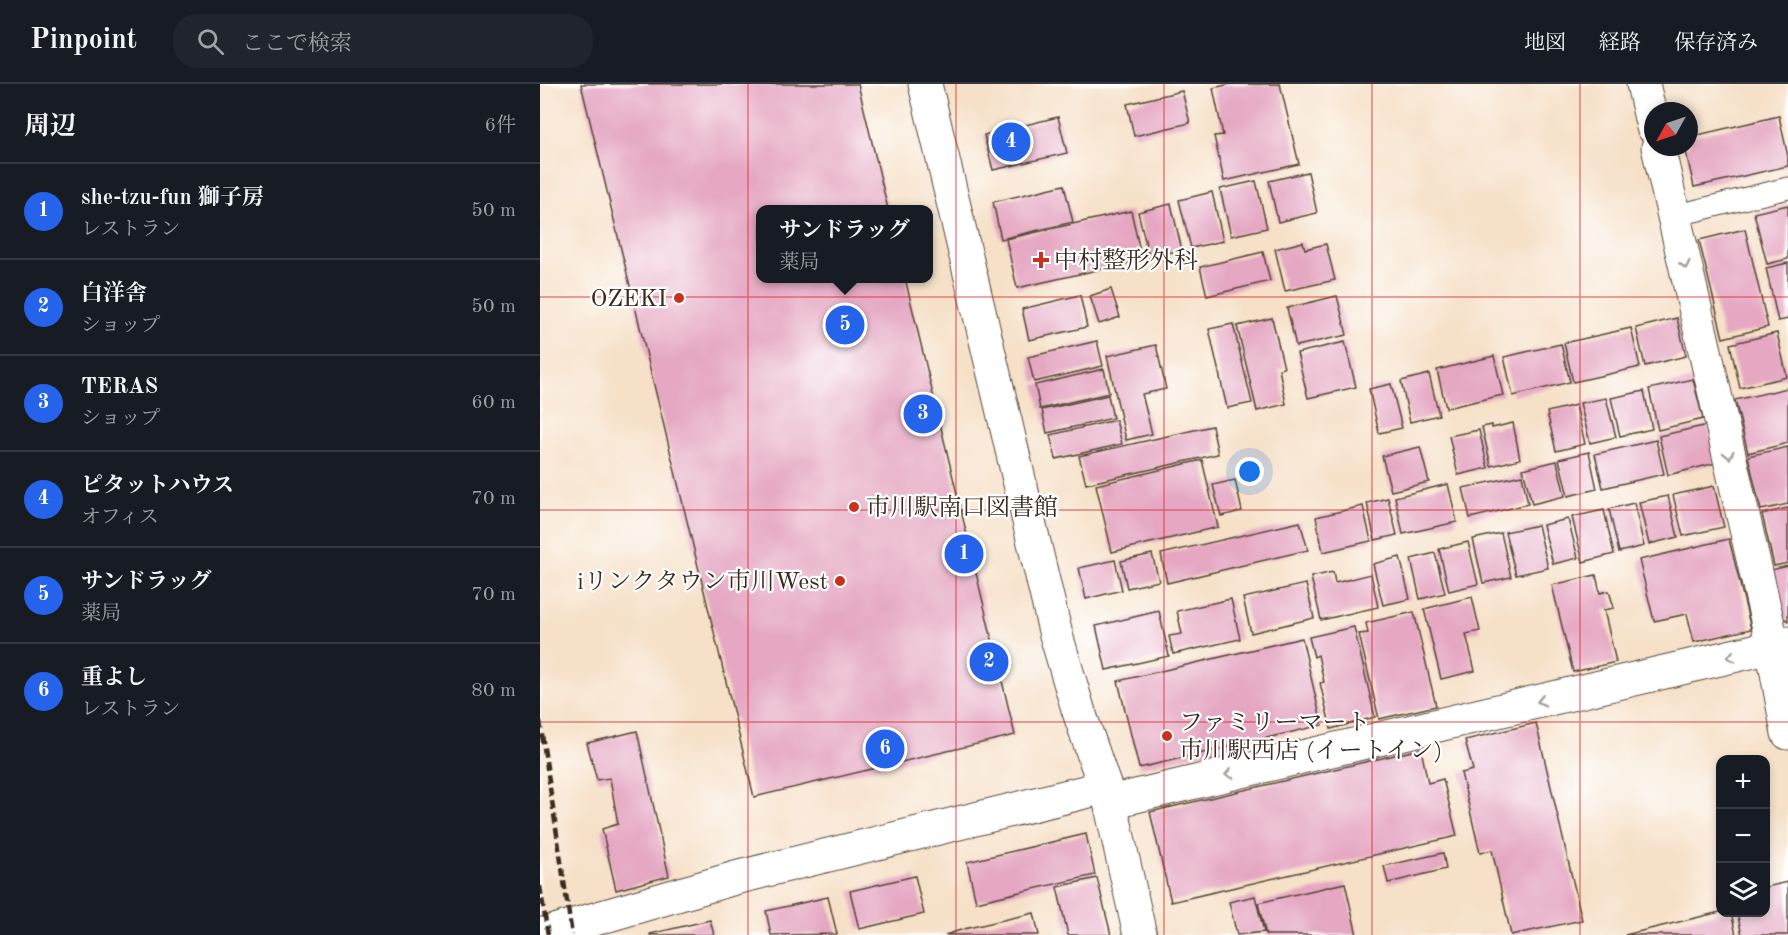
<!DOCTYPE html>
<html lang="ja">
<head>
<meta charset="utf-8">
<style>
  :root { --surface:#171b24; --page:#20242c; --text:#f1f3f6; --muted:#9ea1a6; --line:#363941; --accent:#2563eb }
  body { margin:0; font-family:"Old Standard TT","Noto Serif JP",serif; background:var(--page); color:var(--text) }
  .controls { position:absolute; right:18px; bottom:18px; display:grid; overflow:hidden; border-radius:12px; box-shadow:0 3px 9px #0003 }
  .controls button { width:54px; height:54px; display:grid; place-items:center; padding:0; border:0; border-bottom:2px solid var(--line); background:var(--surface); color:var(--text); font:30px sans-serif }
  .compass { position:absolute; left:1104px; top:18px; width:54px; height:54px; border-radius:50%; background:var(--surface); box-shadow:0 3px 9px #0003; rotate:230deg }
  .you { position:absolute; left:710px; top:388px; width:21px; height:21px; margin:-15px; border:4px solid #fff; border-radius:50%; background:#1a73e8; box-shadow:0 0 0 9px #1a73e833 }
  .badge { display:grid; place-items:center; width:39px; height:39px; border-radius:50%; background:var(--accent); color:#fff; font-size:20px; font-weight:700 }
  .pin { position:absolute; translate:-50% -50%; border:3px solid #fff; box-shadow:0 2px 6px #0006 }
  .popup { position:absolute; left:216px; top:121px; width:177px; height:78px; box-sizing:border-box; display:grid; place-content:center; border-radius:12px; background:var(--surface); filter:drop-shadow(0 2px 4px #0005); font-size:20px; white-space:nowrap; color:var(--muted) }
  .popup b { font-size:22px; color:var(--text) }
  .popup::after { content:''; position:absolute; left:50%; top:100%; margin-left:-12px; border:12px solid transparent; border-top-color:var(--surface) }
  .list { margin:0; padding:0; list-style:none }
  h2 { display:flex; justify-content:space-between; align-items:center; height:78px; margin:0; padding:0 24px; font-size:26px }
  h2 small { font-size:20px; font-weight:400; color:var(--muted) }
  .list li { display:grid; grid-template-columns:39px 1fr auto; gap:18px; align-items:center; box-sizing:border-box; height:96px; padding:0 24px; border-top:2px solid var(--line) }
  .list b { display:block; font-size:22px; white-space:nowrap }
  .list p { margin:0; font-size:20px; white-space:nowrap; color:var(--muted) }
  .list em { font-size:20px; font-style:normal; color:var(--muted) }
  .icon { flex:none; width:33px; height:33px; fill:none; stroke:currentColor; stroke-width:2; stroke-linecap:round; stroke-linejoin:round }
  .map { position:relative; flex:none; width:1248px; height:851px; overflow:hidden }
  header { display:flex; align-items:center; gap:36px; box-sizing:border-box; height:84px; padding:0 30px; background:var(--surface); border-bottom:2px solid var(--line) }
  header strong { font-size:28px }
  nav { display:flex; gap:33px; margin-inline-start:auto; font-size:21px }
  .search { width:420px; height:54px; background:var(--page); display:flex; align-items:center; gap:15px; box-sizing:border-box; padding:0 21px; border-radius:24px; color:var(--muted); font-size:22px }
  main { display:flex }
  aside { flex:1; background:var(--surface) }
  .map>svg:first-child { display:block }
  .building { fill:#e5a7c2 }
  .lines { fill:none; stroke-linecap:round; stroke-linejoin:round }
  .lane-casing { stroke:#574537; stroke-width:23 }
  .street-casing { stroke:#574537; stroke-width:35 }
  .secondary-casing { stroke:#574537; stroke-width:35 }
  .lane { stroke:#fff; stroke-width:21 }
  .street { stroke:#fff; stroke-width:33 }
  .secondary { stroke:#fff; stroke-width:33 }
  .rail { stroke:#3b2a1e; stroke-width:4.5; stroke-dasharray:9 4.5; stroke-linecap:butt }
  .oneway { stroke:#a79f9a }
  .grid { fill:none; stroke:#d62828; stroke-width:1.5; stroke-opacity:0.55 }
  .poi-dot { fill:#c8321e; stroke:#fff; stroke-width:2 }
  .labels { text-anchor:middle; stroke-width:4.5; stroke-linejoin:round; paint-order:stroke }
  .poi-label { font-size:24px; fill:#3b2a1e; stroke:#fff; text-anchor:start }
</style>
</head>
<body>
<header>
<strong>Pinpoint</strong>
<div class="search"><svg class="icon" aria-label="search" viewBox="0 0 24 24"><circle cx="10" cy="10" r="6"/><path d="M15 15l6 6"/></svg>ここで検索</div>
<nav><a>地図</a><a>経路</a><a>保存済み</a></nav>
</header>
<main>
<aside>
<h2>周辺<small>6件</small></h2>
<ul class="list">
<li><span class="badge">1</span><div><b>she-tzu-fun 獅子房</b><p>レストラン</p></div><em>50 m</em></li>
<li><span class="badge">2</span><div><b>白洋舎</b><p>ショップ</p></div><em>50 m</em></li>
<li><span class="badge">3</span><div><b>TERAS</b><p>ショップ</p></div><em>60 m</em></li>
<li><span class="badge">4</span><div><b>ピタットハウス</b><p>オフィス</p></div><em>70 m</em></li>
<li><span class="badge">5</span><div><b>サンドラッグ</b><p>薬局</p></div><em>70 m</em></li>
<li><span class="badge">6</span><div><b>重よし</b><p>レストラン</p></div><em>80 m</em></li>
</ul>
</aside>
<div class="map">
<svg width="1248" height="851" viewBox="0 0 1248 851">
  <rect width="100%" height="100%" fill="#fff"/>
  <filter id="ink" filterUnits="userSpaceOnUse"><feTurbulence type="fractalNoise" baseFrequency=".0167" numOctaves="2"/><feDisplacementMap in="SourceGraphic" scale="12" xChannelSelector="R" yChannelSelector="G"/><feConvolveMatrix kernelMatrix="1 2 1 2 8 2 1 2 1" color-interpolation-filters="sRGB"/></filter>
  <filter id="wash" filterUnits="userSpaceOnUse"><feTurbulence type="fractalNoise" baseFrequency=".008" numOctaves="4" result="noise"/><feDisplacementMap in="SourceGraphic" scale="24" xChannelSelector="R" yChannelSelector="G"/><feGaussianBlur stdDeviation="1.35" result="paint"/><feColorMatrix in="noise" values="0 0 0 0 0 0 0 0 0 0 0 0 0 0 0 0 0 1.4 0 .05"/><feComposite in="paint" operator="in"/></filter>
  <g filter="url(#wash)">
    <rect width="100%" height="100%" fill="#f6e0c7"/>
    <g id="blocks">
      <g class="building">
        <polygon points="41,0 318,0 348,125 221,125 221,194 365,194 475,651 214,713"/>
        <polygon points="690,0 740,0 759,80 684,97 674,52 683,51 673,4"/>
        <polygon points="642,7 650,39 594,52 587,20"/>
        <polygon points="1239,32 1248,73 1248,82 1154,103 1145,63 1149,63 1149,53"/>
        <polygon points="518,33 527,69 453,86 444,51"/>
        <polygon points="768,88 777,129 738,138 729,97"/>
        <polygon points="716,97 727,144 691,152 680,105"/>
        <polygon points="524,101 533,138 461,155 453,118"/>
        <polygon points="672,108 683,157 651,164 639,116"/>
        <polygon points="631,120 642,166 609,173 598,128"/>
        <polygon points="1248,121 1248,175 1227,180 1214,129"/>
        <polygon points="591,127 602,176 477,204 466,155"/>
        <polygon points="1205,145 1228,243 1183,254 1159,156"/>
        <polygon points="763,158 765,165 786,160 795,196 745,207 735,165"/>
        <polygon points="723,168 730,197 667,212 660,183"/>
        <polygon points="1248,179 1248,235 1238,237 1226,184"/>
        <polygon points="571,205 580,233 559,240 550,212"/>
        <polygon points="540,211 547,243 489,256 482,225"/>
        <polygon points="797,212 807,251 756,262 747,224"/>
        <polygon points="732,234 744,284 739,285 746,320 717,327 697,242"/>
        <polygon points="1137,234 1146,272 1105,282 1096,244"/>
        <polygon points="693,240 712,319 687,324 669,245"/>
        <polygon points="1091,244 1100,283 1033,298 1024,259"/>
        <polygon points="1237,249 1247,293 1200,304 1190,260"/>
        <polygon points="557,257 563,282 494,298 488,273"/>
        <polygon points="805,258 816,303 768,314 757,269"/>
        <polygon points="1021,260 1030,298 973,312 964,273"/>
        <polygon points="616,261 626,305 602,310 612,350 586,356 567,272"/>
        <polygon points="954,272 963,311 906,324 897,286"/>
        <polygon points="564,285 569,309 500,325 495,301"/>
        <polygon points="889,290 899,331 870,338 861,297"/>
        <polygon points="1153,295 1163,335 1118,346 1109,305"/>
        <polygon points="851,300 862,344 839,349 829,305"/>
        <polygon points="1248,304 1248,359 1208,369 1195,316"/>
        <polygon points="1104,307 1112,345 1080,352 1071,314"/>
        <polygon points="568,311 573,334 507,349 502,326"/>
        <polygon points="1066,314 1076,353 1050,359 1040,319"/>
        <polygon points="1036,321 1045,360 1016,367 1007,328"/>
        <polygon points="576,336 582,360 516,375 510,351"/>
        <polygon points="973,339 980,375 951,382 942,343 952,341 952,344"/>
        <polygon points="1168,341 1176,379 1128,391 1119,352"/>
        <polygon points="672,342 678,370 546,400 539,372"/>
        <polygon points="939,346 948,384 918,391 909,352"/>
        <polygon points="1116,356 1124,390 1063,404 1055,370"/>
        <polygon points="880,363 889,398 851,407 842,372"/>
        <polygon points="1248,363 1248,420 1221,426 1208,372"/>
        <polygon points="1049,368 1057,405 1028,412 1019,375"/>
        <polygon points="662,376 678,443 572,468 556,401"/>
        <polygon points="1017,377 1025,412 992,420 983,385"/>
        <polygon points="982,391 988,420 930,434 923,404"/>
        <polygon points="695,396 702,427 681,432 673,401"/>
        <polygon points="908,400 917,438 863,450 855,413"/>
        <polygon points="1174,402 1184,443 1143,452 1133,411"/>
        <polygon points="1128,412 1138,453 1109,460 1099,418"/>
        <polygon points="848,414 857,451 835,456 827,419"/>
        <polygon points="1094,419 1104,462 1079,468 1069,425"/>
        <polygon points="823,422 831,457 783,468 776,433"/>
        <polygon points="1248,424 1248,479 1234,482 1222,430"/>
        <polygon points="1064,426 1074,470 1043,478 1032,433"/>
        <polygon points="1028,435 1038,474 1013,480 1003,441"/>
        <polygon points="760,438 768,466 627,499 621,470"/>
        <polygon points="998,441 1008,484 976,491 965,448"/>
        <polygon points="961,449 971,493 943,499 933,455"/>
        <polygon points="1189,455 1211,545 1154,558 1147,530 1114,537 1099,476"/>
        <polygon points="928,458 938,500 909,507 899,465"/>
        <polygon points="895,469 905,509 880,515 871,475"/>
        <polygon points="612,470 619,497 587,504 581,477"/>
        <polygon points="860,473 870,515 843,521 833,480"/>
        <polygon points="575,476 582,506 546,515 539,484"/>
        <polygon points="1248,482 1248,537 1241,532 1231,486"/>
        <polygon points="793,488 795,499 831,490 838,523 781,536 771,493"/>
        <polygon points="1056,491 1060,509 1069,507 1074,524 1064,526 1076,578 1033,588 1012,501"/>
        <polygon points="766,500 774,534 711,549 703,514"/>
        <polygon points="932,513 940,547 926,550 935,587 901,595 884,525"/>
        <polygon points="691,515 700,555 633,570 629,552 642,550 637,527"/>
        <polygon points="619,527 629,572 566,586 556,542"/>
        <polygon points="874,528 896,622 839,635 819,550 828,549 826,539"/>
        <polygon points="814,543 835,633 791,645 780,599 784,598 778,571 774,573 769,553"/>
        <polygon points="762,554 782,641 599,684 578,597"/>
        <polygon points="996,639 1042,836 971,851 952,766 940,769 921,689 933,686 925,656"/>
        <polygon points="97,647 129,792 76,806 62,745 78,740 70,694 57,696 47,659"/>
        <polygon points="881,665 888,699 903,695 917,752 631,818 610,728"/>
        <polygon points="546,750 555,791 436,818 427,778"/>
        <polygon points="903,769 906,785 848,799 844,782"/>
        <polygon points="375,792 384,830 319,845 310,807"/>
        <polygon points="557,794 571,851 528,851 517,803"/>
        <polygon points="1248,798 1248,851 1202,851 1197,828 1226,828 1226,803"/>
        <polygon points="805,799 817,851 726,851 718,819"/>
        <polygon points="715,812 724,848 697,851 689,818"/>
        <polygon points="288,813 297,850 231,851 226,827"/>
        <polygon points="1180,828 1191,828 1196,851 1085,851"/>
        <polygon points="494,829 499,851 405,851 424,845"/>
        <polygon points="170,836 174,851 110,851 110,850"/>
      </g>
    </g>
  </g>
  <g filter="url(#ink)">
    <use href="#blocks" fill-opacity="0" stroke="#574537" stroke-width="1.5"/>
    <g class="lines">
      <defs>
        <polyline id="lane" points="1134,132 1248,104"/>
        <g id="street">
          <polyline points="1103,0 1113,43"/>
          <polyline points="1118,63 1228,540 1248,649"/>
          <polyline points="0,851 195,794 565,703"/>
          <polyline points="600,851 570,718 1248,559"/>
        </g>
        <polyline id="secondary" points="385,0 516,551 538,625 570,718"/>
      </defs>
      <use href="#lane" class="lane-casing"/>
      <use href="#street" class="street-casing"/>
      <use href="#secondary" class="secondary-casing"/>
      <use href="#lane" class="lane"/>
      <use href="#street" class="street"/>
      <use href="#secondary" class="secondary"/>
      <g class="rail">
        <polyline points="0,637 32,851"/>
        <polyline points="0,802 8,851"/>
      </g>
    </g>
    <defs><path id="oneway-chevron" d="M-2-3.5L2.5 0L-2 3.5" fill="none" stroke-width="1.6" stroke-linecap="round" stroke-linejoin="round" transform="scale(1.5)"/></defs>
    <g class="oneway">
      <use href="#oneway-chevron" transform="translate(1145 181) rotate(77)"/>
      <use href="#oneway-chevron" transform="translate(1189 371) rotate(77)"/>
      <use href="#oneway-chevron" transform="translate(1191 573) rotate(167)"/>
      <use href="#oneway-chevron" transform="translate(1001 617) rotate(167)"/>
      <use href="#oneway-chevron" transform="translate(689 690) rotate(167)"/>
    </g>
  </g>
  <path class="grid" d="M 208,0 L 208,851M 416,0 L 416,851M 624,0 L 624,851M 832,0 L 832,851M 1040,0 L 1040,851M 0,213 L 1248,213M 0,426 L 1248,426M 0,638 L 1248,638"/>
  <g class="poi-dot">
    <path d="M498 167h6v6h6v6h-6v6h-6v-6h-6v-6h6z"/>
    <circle cx="139" cy="214" r="6"/>
    <circle cx="314" cy="423" r="6"/>
    <circle cx="300" cy="497" r="6"/>
    <circle cx="627" cy="652" r="6"/>
  </g>
  <g class="labels">
    <g class="poi-label">
      <text x="514" y="184">中村整形外科</text>
      <text x="127" y="222" text-anchor="end">OZEKI</text>
      <text x="326" y="431">市川駅南口図書館</text>
      <text x="288" y="505" text-anchor="end">iリンクタウン市川West</text>
      <text x="639" y="646">ファミリーマート<tspan x="639" dy="28">市川駅西店 (イートイン)</tspan></text>
    </g>
  </g>
</svg>
<div class="controls">
<button>+</button>
<button>−</button>
<button><svg class="icon" aria-label="layers" viewBox="0 0 24 24"><path d="M12 4l9 5-9 5-9-5zM3 14l9 5 9-5"/></svg></button>
</div>
<svg class="compass" viewBox="-18 -18 36 36"><path d="M0-13l5 13h-10z" fill="#e53935"/><path d="M0 13l5-13h-10z" fill="#9ea1a6"/></svg>
<div class="you"></div>
<div class="pin badge" style="left:424px;top:470px">1</div>
<div class="pin badge" style="left:449px;top:578px">2</div>
<div class="pin badge" style="left:383px;top:330px">3</div>
<div class="pin badge" style="left:471px;top:58px">4</div>
<div class="pin badge" style="left:305px;top:241px">5</div>
<div class="popup"><b>サンドラッグ</b>薬局</div>
<div class="pin badge" style="left:345px;top:665px">6</div>
</div>
</main>
</body>
</html>
